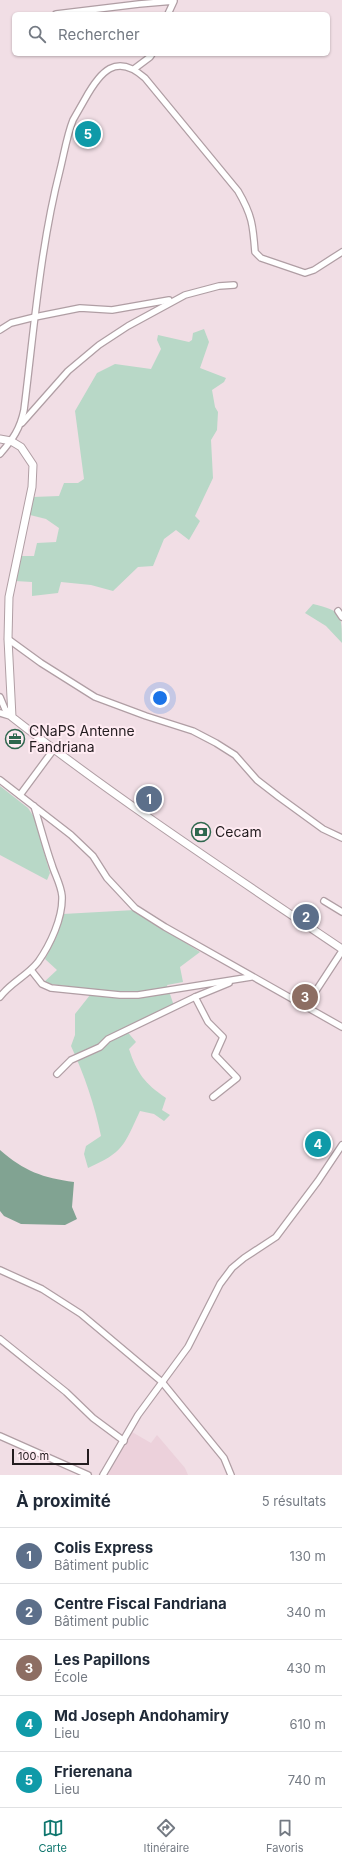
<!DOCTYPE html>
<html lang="fr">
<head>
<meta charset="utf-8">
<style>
  :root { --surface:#fff; --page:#f2f2f3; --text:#1f2937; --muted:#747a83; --line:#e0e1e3; --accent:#0f766e }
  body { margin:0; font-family:Inter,sans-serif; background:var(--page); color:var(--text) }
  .scale { position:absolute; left:12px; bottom:10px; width:77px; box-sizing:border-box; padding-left:4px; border:2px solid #231c1f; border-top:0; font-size:11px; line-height:14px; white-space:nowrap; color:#231c1f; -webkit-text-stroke:3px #ffebf2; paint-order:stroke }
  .you { position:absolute; left:160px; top:698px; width:14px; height:14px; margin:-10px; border:3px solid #fff; border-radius:50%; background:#1a73e8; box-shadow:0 0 0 6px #1a73e833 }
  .badge { display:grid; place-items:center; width:26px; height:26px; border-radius:50%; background:var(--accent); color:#fff; font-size:13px; font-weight:700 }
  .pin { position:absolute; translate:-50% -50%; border:2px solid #fff; box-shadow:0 1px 4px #0006 }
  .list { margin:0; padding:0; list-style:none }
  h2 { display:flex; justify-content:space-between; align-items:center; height:52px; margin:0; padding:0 16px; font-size:17px }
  h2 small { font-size:13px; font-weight:400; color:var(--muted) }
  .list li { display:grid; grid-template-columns:26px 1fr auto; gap:12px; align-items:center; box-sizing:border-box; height:56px; padding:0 16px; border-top:1px solid var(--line) }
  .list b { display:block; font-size:15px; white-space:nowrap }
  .list p { margin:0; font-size:13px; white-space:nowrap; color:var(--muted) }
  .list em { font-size:13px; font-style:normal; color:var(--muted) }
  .icon { flex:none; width:22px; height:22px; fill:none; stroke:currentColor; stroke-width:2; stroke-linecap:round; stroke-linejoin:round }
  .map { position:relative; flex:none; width:342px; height:1475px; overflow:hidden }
  .search { position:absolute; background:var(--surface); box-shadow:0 1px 3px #0004; left:12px; right:12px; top:12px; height:44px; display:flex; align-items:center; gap:10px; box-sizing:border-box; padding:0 14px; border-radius:6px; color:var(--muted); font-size:15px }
  .sheet { height:332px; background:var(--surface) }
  nav { display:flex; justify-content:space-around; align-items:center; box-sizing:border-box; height:56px; border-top:1px solid var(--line); background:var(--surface); font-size:11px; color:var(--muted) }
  nav a { display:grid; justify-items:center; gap:2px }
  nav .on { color:var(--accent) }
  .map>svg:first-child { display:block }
  .built { fill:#ecd1db }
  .green { fill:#b8d8c7 }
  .water { fill:#81a392 }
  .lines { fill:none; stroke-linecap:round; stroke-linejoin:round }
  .minor-casing { stroke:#b09ea4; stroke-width:8 }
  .major-casing { stroke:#b09ea4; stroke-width:9 }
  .minor { stroke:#fff; stroke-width:5.5 }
  .major { stroke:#fff; stroke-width:7 }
  .labels { text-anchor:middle; stroke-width:4; stroke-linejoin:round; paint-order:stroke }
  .poi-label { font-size:14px; fill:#231c1f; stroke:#ffebf2; text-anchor:start }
</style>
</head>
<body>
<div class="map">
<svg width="342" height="1475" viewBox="0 0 342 1475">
  <rect width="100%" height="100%" fill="#f1dee5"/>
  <polygon class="built" points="132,1432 151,1443 157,1435 185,1468 188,1475 108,1475"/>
  <g class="green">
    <polygon points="204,329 209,342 200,368 226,378 224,382 212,390 215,407 218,412 217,430 211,440 213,478 195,516 200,521 189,540 176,530 164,539 153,566 138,567 113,591 91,585 61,582 58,593 32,596 32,582 15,581 21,556 34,556 37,543 56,542 59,528 46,519 30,515 33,497 59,496 64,483 78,483 84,479 75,411 97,373 115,364 151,369 161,349 157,340 158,335 189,342 192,340 193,333"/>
    <path d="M 313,604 C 342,611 342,614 342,643 L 326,626 L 305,613 Z"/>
    <polygon points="0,786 28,808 34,817 50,873 47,880 0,855"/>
    <path d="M 135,910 L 200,952 L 180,967 L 183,982 L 167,985 L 174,1006 L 125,1029 L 136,1042 L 129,1049 C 137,1073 144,1083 166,1098 L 162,1110 L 170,1115 L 164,1121 L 154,1114 L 140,1111 C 124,1145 124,1152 88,1168 L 84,1154 L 86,1146 L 101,1136 C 95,1106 84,1074 71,1046 L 75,1035 L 75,1014 L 94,990 L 43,983 L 57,970 L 45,959 L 56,937 L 63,914 Z"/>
  </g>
  <path class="water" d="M 0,1150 C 24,1171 43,1178 74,1182 L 72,1207 L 77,1219 L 65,1225 L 21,1224 L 4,1216 L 0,1211 Z"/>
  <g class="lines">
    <defs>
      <g id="minor">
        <polyline points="56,14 139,4 174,1 168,14"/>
        <polyline points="134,69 150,57 152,54"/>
        <polyline points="0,330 11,323 35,317 80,308 112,310 169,300"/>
        <polyline points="22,423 68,371 99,345 128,326 185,295 219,286 234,285"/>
        <path d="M 0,454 C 13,439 20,429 24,410 C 34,330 40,248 60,170 C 64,154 67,135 73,120 C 77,113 81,106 85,99 C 100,72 116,52 145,78 L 238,191 C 252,215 253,225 255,252 L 261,258 L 305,273 L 314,270 L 342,252"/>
        <polyline points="338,611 342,617"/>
        <polyline points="8,639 41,663 95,697 146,716 193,731 216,743 235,755 257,780 279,797 323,829 342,838"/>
        <polyline points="0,697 5,709 12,717"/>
        <polyline points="0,713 10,716"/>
        <polyline points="0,780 71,835 93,856 107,878 135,908 165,927 342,1027"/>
        <polyline points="20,795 54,749"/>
        <polyline points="324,901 342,912"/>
        <polyline points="31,970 42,984 51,988 120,995 138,995 251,977"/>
        <path d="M 0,997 C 10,983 27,976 38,962 C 50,945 63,918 62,896 C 61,885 55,875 52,865 C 45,845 40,825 34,806"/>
        <polyline points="195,997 208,1022 223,1037 215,1055 237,1078 213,1097"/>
        <polyline points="306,1006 342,951"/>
        <polyline points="57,1074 71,1060 100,1047 108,1039 195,997 229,983"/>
        <polyline points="0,1270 42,1289 81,1314 162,1382 224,1458 231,1475"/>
        <polyline points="0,1339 66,1392 93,1418 124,1441"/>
        <polyline points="0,1436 88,1475"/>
        <polyline points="103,1475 138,1415 188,1347 220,1284 232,1268 244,1258 276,1237 318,1181 342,1145"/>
      </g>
      <path id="major" d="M 0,439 L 11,441 L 21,447 L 33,465 L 32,487 L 9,597 L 8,639 L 12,717 C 118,800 231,874 342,949"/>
    </defs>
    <use href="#minor" class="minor-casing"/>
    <use href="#major" class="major-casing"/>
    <use href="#minor" class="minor"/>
    <use href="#major" class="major"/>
  </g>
  <defs>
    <symbol id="office-ring" viewBox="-11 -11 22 22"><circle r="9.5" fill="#ffebf2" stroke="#2f674e" stroke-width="1.5"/><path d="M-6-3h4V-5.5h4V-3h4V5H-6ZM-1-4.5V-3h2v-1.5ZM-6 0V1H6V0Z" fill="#2f674e"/></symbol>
    <symbol id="bank-ring" viewBox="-11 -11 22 22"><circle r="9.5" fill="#ffebf2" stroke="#2f674e" stroke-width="1.5"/><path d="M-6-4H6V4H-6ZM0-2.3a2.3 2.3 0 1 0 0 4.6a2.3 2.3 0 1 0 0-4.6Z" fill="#2f674e"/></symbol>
  </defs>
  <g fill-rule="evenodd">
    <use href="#office-ring" x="4" y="728" width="22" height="22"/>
    <use href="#bank-ring" x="190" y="821" width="22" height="22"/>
  </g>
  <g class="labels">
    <g class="poi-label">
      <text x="29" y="736">CNaPS Antenne<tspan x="29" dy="16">Fandriana</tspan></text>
      <text x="215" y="837">Cecam</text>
    </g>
  </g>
</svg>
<div class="scale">100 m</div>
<div class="you"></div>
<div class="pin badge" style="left:149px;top:799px;background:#5c6f8a">1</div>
<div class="pin badge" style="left:306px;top:917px;background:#5c6f8a">2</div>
<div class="pin badge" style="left:305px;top:997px;background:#8d6e63">3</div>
<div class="pin badge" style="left:318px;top:1144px;background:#0f9aa8">4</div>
<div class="pin badge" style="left:88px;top:134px;background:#0f9aa8">5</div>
<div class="search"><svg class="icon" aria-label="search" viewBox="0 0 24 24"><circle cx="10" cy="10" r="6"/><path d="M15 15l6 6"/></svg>Rechercher</div>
</div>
<section class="sheet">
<h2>À proximité<small>5 résultats</small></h2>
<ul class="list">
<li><span class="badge" style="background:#5c6f8a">1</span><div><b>Colis Express</b><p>Bâtiment public</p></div><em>130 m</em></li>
<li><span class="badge" style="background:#5c6f8a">2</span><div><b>Centre Fiscal Fandriana</b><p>Bâtiment public</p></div><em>340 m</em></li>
<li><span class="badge" style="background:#8d6e63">3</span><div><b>Les Papillons</b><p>École</p></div><em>430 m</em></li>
<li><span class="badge" style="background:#0f9aa8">4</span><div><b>Md Joseph Andohamiry</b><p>Lieu</p></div><em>610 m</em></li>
<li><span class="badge" style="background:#0f9aa8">5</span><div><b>Frierenana</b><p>Lieu</p></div><em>740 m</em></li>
</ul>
</section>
<nav>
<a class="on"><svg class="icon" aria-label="map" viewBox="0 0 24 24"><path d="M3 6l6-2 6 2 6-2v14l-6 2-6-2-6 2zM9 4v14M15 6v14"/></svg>Carte</a>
<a><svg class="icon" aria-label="directions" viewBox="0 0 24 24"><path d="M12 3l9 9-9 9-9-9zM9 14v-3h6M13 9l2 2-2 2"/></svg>Itinéraire</a>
<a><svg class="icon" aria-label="saved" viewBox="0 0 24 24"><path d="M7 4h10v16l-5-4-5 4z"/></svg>Favoris</a>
</nav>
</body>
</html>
